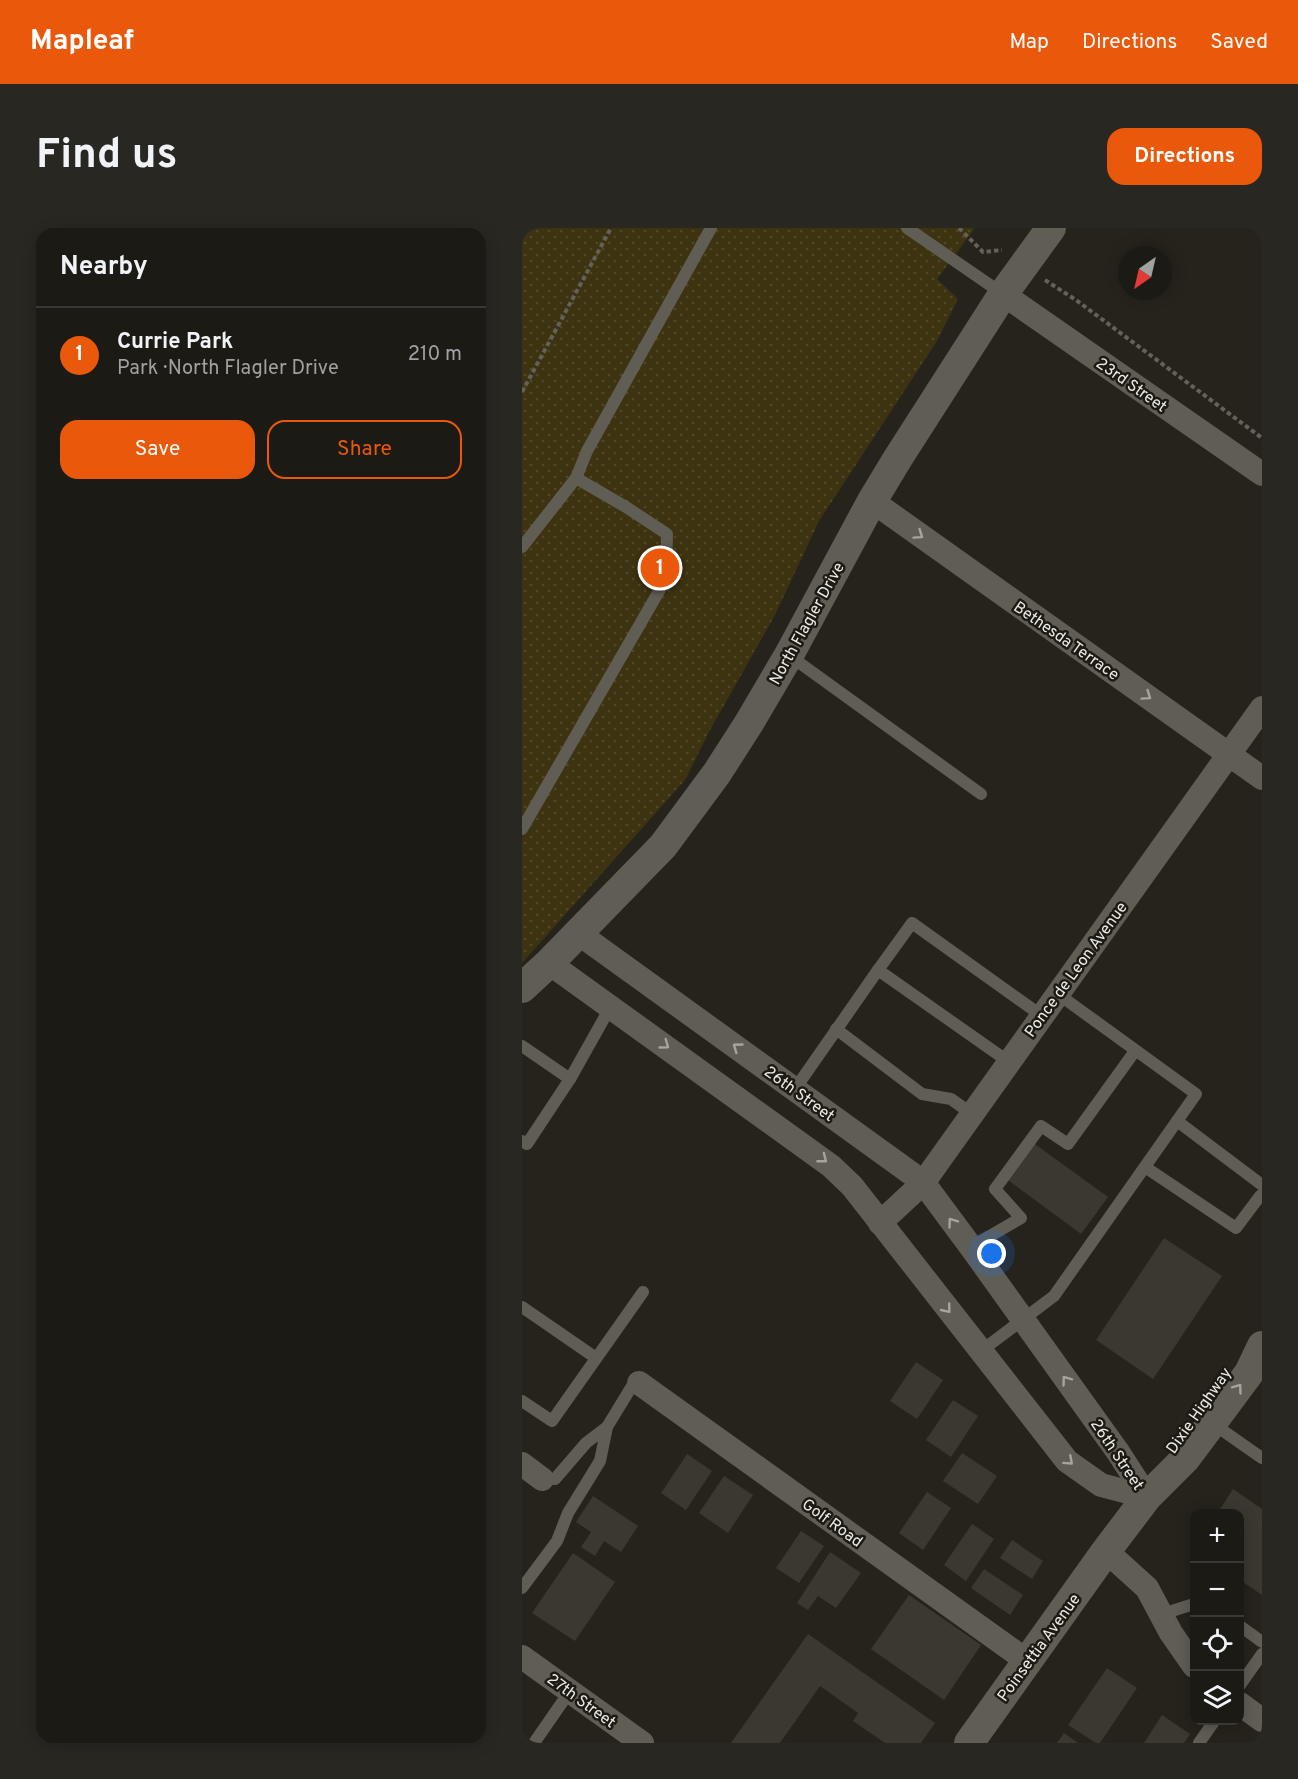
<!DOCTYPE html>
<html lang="en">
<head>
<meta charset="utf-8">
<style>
  :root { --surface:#1c1a15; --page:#292722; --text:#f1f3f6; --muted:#a0a1a0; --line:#3a3834; --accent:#ea580c }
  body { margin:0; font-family:Overpass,sans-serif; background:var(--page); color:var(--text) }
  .controls { position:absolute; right:18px; bottom:18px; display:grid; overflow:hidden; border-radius:12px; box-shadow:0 3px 15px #0003 }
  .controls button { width:54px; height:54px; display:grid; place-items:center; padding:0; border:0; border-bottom:2px solid var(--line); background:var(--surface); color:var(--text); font:30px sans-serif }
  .compass { position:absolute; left:596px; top:18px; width:54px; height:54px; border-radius:50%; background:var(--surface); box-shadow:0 3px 15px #0003; rotate:214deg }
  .you { position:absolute; left:470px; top:1026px; width:21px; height:21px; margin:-15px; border:4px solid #fff; border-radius:50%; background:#1a73e8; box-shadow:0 0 0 9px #1a73e833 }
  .badge { display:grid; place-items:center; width:39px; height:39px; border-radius:50%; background:var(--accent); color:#fff; font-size:20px; font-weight:700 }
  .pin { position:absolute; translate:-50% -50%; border:3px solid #fff; box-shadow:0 2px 6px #0006 }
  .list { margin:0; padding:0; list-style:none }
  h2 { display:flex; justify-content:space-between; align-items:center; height:78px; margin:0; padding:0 24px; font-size:26px }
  h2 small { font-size:20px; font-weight:400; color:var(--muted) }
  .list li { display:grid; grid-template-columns:39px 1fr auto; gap:18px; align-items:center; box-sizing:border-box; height:96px; padding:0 24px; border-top:2px solid var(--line) }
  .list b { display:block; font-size:22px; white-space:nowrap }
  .list p { margin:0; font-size:20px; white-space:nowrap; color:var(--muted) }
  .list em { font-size:20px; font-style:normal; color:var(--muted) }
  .actions { display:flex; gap:12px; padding:18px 24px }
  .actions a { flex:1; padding:14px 0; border:2px solid var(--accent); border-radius:18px; text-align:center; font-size:21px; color:var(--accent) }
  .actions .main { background:var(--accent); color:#fff }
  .icon { flex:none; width:33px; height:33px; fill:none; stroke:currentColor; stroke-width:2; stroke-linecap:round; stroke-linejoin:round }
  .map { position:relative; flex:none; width:740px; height:1515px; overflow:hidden; border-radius:18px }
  header { display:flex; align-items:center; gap:36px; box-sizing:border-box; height:84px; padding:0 30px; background:var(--accent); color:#fff }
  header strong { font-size:28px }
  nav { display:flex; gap:33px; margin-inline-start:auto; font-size:21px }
  .intro { display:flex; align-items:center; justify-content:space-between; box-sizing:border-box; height:144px; padding:0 36px }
  h1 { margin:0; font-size:42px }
  .button { padding:15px 27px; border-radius:18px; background:var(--accent); color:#fff; font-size:21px; font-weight:700 }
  main { display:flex; gap:36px; padding:0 36px }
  aside { flex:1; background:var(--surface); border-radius:18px; box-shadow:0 3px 15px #0003 }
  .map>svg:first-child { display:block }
  .park { fill:url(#park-dots) }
  .building { fill:#3b3830 }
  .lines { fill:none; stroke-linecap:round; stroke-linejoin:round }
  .path { stroke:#64615b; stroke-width:4; stroke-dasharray:4.5 3; stroke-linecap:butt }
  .service { stroke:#605d55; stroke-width:12 }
  .minor { stroke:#605d55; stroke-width:24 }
  .tertiary { stroke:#605d55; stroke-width:30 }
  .oneway { stroke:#a6a49d }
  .labels { text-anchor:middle; stroke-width:5; stroke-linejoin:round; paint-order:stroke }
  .street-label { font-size:16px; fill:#eceae5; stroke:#1c1a13 }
</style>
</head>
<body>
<header>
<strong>Mapleaf</strong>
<nav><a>Map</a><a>Directions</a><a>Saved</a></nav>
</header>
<div class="intro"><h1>Find us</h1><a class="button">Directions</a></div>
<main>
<aside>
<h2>Nearby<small></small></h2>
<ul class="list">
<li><span class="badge">1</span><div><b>Currie Park</b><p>Park · North Flagler Drive</p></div><em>210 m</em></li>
</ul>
<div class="actions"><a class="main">Save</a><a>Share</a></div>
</aside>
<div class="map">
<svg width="740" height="1515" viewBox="0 0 740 1515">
  <defs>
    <pattern id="park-dots" width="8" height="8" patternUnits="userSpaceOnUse" patternTransform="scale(1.5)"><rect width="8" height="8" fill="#3d3310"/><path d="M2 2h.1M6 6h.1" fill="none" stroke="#504727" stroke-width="1.8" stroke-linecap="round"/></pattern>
  </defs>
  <rect width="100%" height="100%" fill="#26231c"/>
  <polygon class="park" points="0,0 453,0 415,51 436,71 415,113 297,293 253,387 188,502 163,552 0,735"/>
  <g class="building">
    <polygon points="510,914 586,969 559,1006 483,950"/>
    <polygon points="642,1010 700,1048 631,1151 574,1112"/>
    <polygon points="394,1134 421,1152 395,1191 368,1173"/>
    <polygon points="431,1172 456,1188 429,1229 404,1212"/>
    <polygon points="440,1225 475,1248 456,1276 421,1253"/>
    <polygon points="165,1226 190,1243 164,1282 139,1265"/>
    <polygon points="202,1248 231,1267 206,1305 177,1285"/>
    <polygon points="711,1261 740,1281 740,1367 718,1352 718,1286 695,1286"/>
    <polygon points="405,1264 429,1280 401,1322 377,1305"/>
    <polygon points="71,1268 116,1298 99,1324 82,1313 73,1328 59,1319 69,1304 54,1294"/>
    <polygon points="450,1296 472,1311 444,1353 422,1337"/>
    <polygon points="279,1303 302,1318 277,1355 254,1340"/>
    <polygon points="490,1312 521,1333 510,1351 478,1330"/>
    <polygon points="308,1324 339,1345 314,1380 296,1368 286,1382 275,1375"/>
    <polygon points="51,1325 93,1354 53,1413 10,1385"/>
    <polygon points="462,1341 501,1367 488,1387 449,1360"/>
    <polygon points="387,1367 459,1417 422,1472 349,1421"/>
    <polygon points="286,1406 413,1495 399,1515 363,1515 331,1493 336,1485 298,1458 258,1515 209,1515"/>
    <polygon points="585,1440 615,1460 578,1515 574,1515 546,1497"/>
    <polygon points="640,1487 668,1506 662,1515 622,1515"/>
    <polygon points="542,1505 556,1515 535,1515"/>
  </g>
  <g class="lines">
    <g class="path">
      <polyline points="437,0 461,24 480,22"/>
      <polyline points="523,52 554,72 740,210"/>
      <polyline points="0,164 89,0"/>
    </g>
    <g class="service">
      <polyline points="385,0 481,66"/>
      <polyline points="0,319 54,250 65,223 189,0"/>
      <polyline points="268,428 459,566"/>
      <polyline points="0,601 144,351 145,306 104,279 54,250"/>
      <polyline points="356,742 390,695 520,788"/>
      <polyline points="314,801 400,866 429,871 450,886"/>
      <polyline points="0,818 48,851 5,916 0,913"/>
      <polyline points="48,851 89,778"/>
      <polyline points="273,861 356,742 487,834"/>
      <polyline points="655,893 740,957"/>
      <polyline points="623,939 714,1000 738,968 740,969"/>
      <polyline points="449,1019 499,990 473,961 519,898 546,916 613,823"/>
      <polyline points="0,1079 74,1130"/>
      <polyline points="459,1123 532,1068 674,866 536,766"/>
      <polyline points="0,1173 30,1193 121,1064"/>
      <polyline points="690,1195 740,1230"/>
      <polyline points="20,1251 33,1251 64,1215 85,1199"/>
      <polyline points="0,1360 35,1313 46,1285 78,1233 85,1199 110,1158 117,1155"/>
      <polyline points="640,1386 672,1376"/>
      <polyline points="718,1398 740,1414"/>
      <polyline points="718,1457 740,1426"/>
      <polyline points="12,1515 48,1463"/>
      <polyline points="677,1515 693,1492"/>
    </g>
    <g class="minor">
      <polyline points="481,66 740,246"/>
      <polyline points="350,273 740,550"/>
      <polyline points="56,705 390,946 406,961 449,1019 596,1224 625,1269"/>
      <polyline points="27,735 309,938 330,958 545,1233 579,1257 625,1269"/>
      <polyline points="358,995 401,955 740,480"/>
      <polyline points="117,1155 505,1433"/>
      <polyline points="0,1236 20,1251"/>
      <polyline points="584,1323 625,1360 649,1405 672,1438"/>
      <polyline points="0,1429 120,1515"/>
      <polyline points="718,1476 740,1492"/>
    </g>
    <g class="tertiary">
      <polyline points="0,760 27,735 141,618 195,545 227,495 267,427 350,273 376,230 481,66 529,0"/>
      <polyline points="447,1515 584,1323 625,1269 663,1231 690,1195 727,1145 740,1118"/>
    </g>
  </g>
  <defs><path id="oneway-chevron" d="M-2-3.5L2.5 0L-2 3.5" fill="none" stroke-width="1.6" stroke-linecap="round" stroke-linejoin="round" transform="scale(1.5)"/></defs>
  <g class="oneway">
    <use href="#oneway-chevron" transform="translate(397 307) rotate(35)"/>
    <use href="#oneway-chevron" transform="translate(625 468) rotate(35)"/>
    <use href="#oneway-chevron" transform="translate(143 817) rotate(36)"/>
    <use href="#oneway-chevron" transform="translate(215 819) rotate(-144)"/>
    <use href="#oneway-chevron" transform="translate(301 931) rotate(38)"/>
    <use href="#oneway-chevron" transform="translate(430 994) rotate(-126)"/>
    <use href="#oneway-chevron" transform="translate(425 1081) rotate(51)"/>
    <use href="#oneway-chevron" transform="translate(544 1152) rotate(-126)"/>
    <use href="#oneway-chevron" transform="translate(716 1160) rotate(-54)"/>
    <use href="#oneway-chevron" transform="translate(547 1233) rotate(42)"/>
  </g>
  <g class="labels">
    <g class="street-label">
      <text transform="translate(610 156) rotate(35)" y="6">23rd Street</text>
      <text transform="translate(284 395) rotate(-61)" y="6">North Flagler Drive</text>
      <text transform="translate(545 412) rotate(35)" y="6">Bethesda Terrace</text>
      <text transform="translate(553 741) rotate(-54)" y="6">Ponce de Leon Avenue</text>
      <text transform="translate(278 865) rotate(36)" y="6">26th Street</text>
      <text transform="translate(676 1182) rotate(-55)" y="6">Dixie Highway</text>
      <text transform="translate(596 1226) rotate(56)" y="6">26th Street</text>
      <text transform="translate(311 1294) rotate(36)" y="6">Golf Road</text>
      <text transform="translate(516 1419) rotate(-54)" y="6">Poinsettia Avenue</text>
      <text transform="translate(60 1472) rotate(36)" y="6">27th Street</text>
    </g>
  </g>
</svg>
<div class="controls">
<button>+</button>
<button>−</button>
<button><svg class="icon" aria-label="locate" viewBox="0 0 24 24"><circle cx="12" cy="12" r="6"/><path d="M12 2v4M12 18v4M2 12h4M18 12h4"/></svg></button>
<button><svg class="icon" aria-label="layers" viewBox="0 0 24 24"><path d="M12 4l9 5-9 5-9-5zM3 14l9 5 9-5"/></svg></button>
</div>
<svg class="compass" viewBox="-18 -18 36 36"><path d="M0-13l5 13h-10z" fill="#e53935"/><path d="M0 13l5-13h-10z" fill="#a0a1a0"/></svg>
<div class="you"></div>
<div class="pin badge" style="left:138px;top:340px">1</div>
</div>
</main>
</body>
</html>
